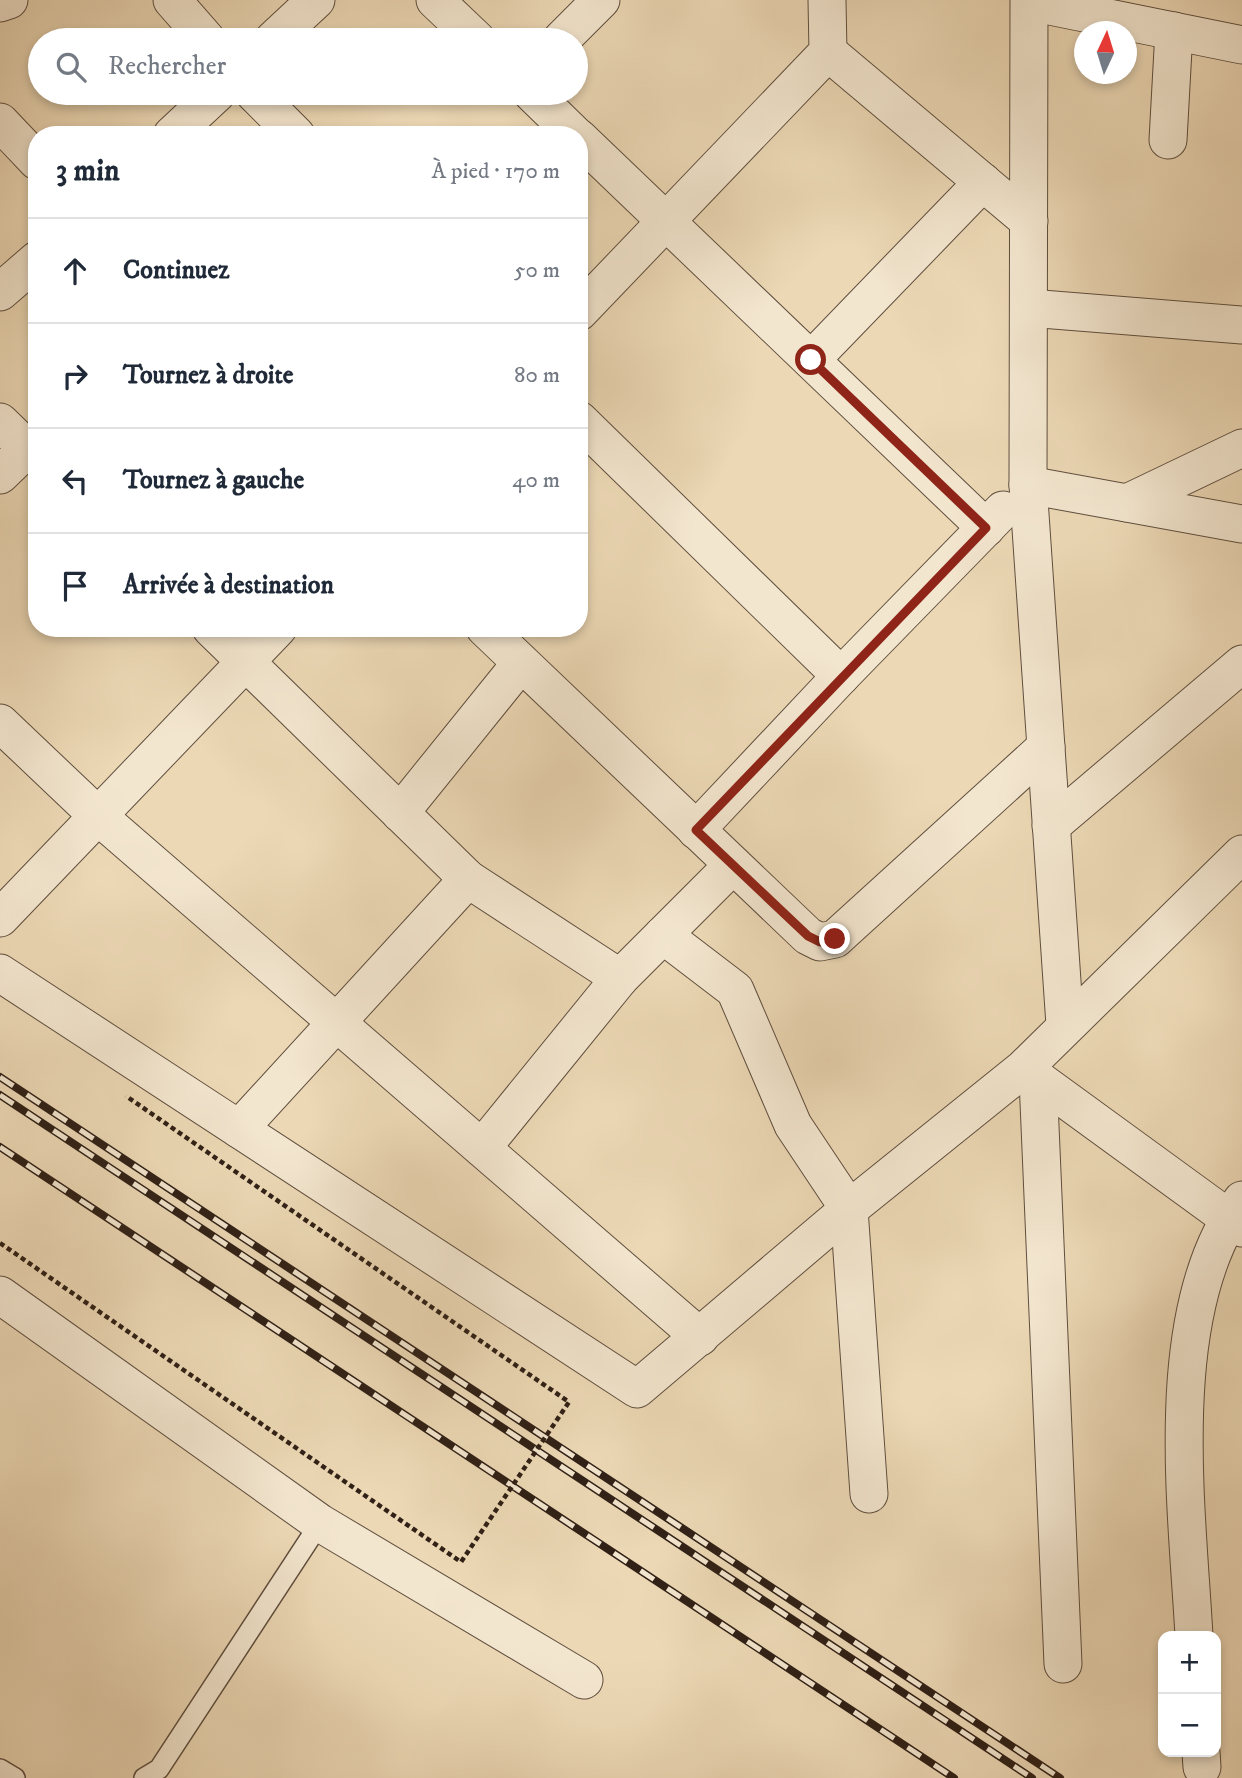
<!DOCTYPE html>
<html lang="fr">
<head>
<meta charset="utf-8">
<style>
  :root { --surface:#fff; --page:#f6f6f7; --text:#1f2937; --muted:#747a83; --line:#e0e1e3 }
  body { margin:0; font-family:"IM FELL DW Pica",serif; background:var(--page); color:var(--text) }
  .controls { position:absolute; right:21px; bottom:21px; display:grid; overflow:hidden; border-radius:14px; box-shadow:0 4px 10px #0003 }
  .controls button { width:63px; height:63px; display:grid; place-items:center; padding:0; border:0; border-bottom:2px solid var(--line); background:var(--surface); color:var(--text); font:35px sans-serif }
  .compass { position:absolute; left:1074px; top:21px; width:63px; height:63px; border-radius:50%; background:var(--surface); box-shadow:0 4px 10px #0003; rotate:4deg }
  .stop { position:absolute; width:21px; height:21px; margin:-16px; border:5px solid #8f2418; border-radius:50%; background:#fff }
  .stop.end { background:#8f2418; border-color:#fff; box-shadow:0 2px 7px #0008 }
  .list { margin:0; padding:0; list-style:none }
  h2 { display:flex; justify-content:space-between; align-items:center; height:91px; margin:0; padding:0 28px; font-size:30px }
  h2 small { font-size:23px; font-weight:400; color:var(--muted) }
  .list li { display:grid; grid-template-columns:46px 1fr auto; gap:21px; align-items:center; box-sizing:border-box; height:105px; padding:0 28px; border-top:2px solid var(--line) }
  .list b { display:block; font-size:26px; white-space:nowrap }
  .list em { font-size:23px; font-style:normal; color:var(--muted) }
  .icon { flex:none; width:38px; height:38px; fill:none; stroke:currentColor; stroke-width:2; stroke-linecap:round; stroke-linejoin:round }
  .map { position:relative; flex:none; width:1242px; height:1778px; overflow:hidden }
  .search { position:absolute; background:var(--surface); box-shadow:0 4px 10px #0003; left:28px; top:28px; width:560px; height:77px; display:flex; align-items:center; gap:18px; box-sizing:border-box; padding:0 24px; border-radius:38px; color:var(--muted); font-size:26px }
  .panel { position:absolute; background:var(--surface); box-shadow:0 4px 10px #0003; left:28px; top:126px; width:560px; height:511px; border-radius:28px }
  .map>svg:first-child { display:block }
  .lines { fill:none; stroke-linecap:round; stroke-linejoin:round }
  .lane-casing { stroke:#5f4e3e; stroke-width:22 }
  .street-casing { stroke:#5f4e3e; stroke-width:39 }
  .lane { stroke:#f3e6cf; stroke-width:19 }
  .street { stroke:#f3e6cf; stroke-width:37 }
  .rail-casing { stroke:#302016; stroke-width:8 }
  .rail { stroke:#f3e6cf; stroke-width:5; stroke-dasharray:16; stroke-linecap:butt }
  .path-bridge { stroke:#302016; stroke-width:4.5; stroke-dasharray:5 3.5; stroke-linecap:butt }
  .route { stroke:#8f2418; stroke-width:9 }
</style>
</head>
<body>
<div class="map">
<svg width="1242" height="1778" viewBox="0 0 1242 1778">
  <rect width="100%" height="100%" fill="#ecd8b5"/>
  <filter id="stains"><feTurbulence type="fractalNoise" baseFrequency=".00286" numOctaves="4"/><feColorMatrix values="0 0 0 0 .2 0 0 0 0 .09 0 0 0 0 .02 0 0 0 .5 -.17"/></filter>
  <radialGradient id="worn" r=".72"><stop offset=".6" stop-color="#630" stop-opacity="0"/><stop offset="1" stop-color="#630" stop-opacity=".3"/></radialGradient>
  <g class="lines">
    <defs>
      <g id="lane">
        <polyline points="0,1769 15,1778"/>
        <polyline points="144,1778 159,1769 320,1523"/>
      </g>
      <g id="street">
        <polyline points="172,0 207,40"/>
        <polyline points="435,0 477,40"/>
        <polyline points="1029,0 1028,485 1065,1025"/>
        <polyline points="1030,2 1242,45"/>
        <polyline points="0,3 9,0"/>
        <polyline points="273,40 316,0"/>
        <polyline points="561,40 601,0"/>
        <polyline points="828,52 1029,221"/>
        <polyline points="254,93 296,135"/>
        <polyline points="532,93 575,135"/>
        <polyline points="0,122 37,161"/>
        <polyline points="172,135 217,93"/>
        <polyline points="579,138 986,528"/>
        <polyline points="1168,140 1174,31"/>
        <polyline points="0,292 37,260"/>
        <polyline points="1029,308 1242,325"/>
        <polyline points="579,312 828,52 827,0"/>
        <polyline points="811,360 983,182"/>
        <polyline points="579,420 841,676"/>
        <polyline points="0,422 37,458"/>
        <polyline points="0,475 27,449"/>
        <polyline points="1028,485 1242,524"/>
        <polyline points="1127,503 1242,448"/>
        <polyline points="211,628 468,879 620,978"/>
        <polyline points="485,628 808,936 820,942 835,939 1046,747"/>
        <polyline points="0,723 98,816 700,1337"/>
        <polyline points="400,813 521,663"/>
        <polyline points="1051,826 1242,664"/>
        <polyline points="696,830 841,676 1003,510"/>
        <polyline points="0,918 278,628"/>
        <polyline points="663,935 735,990 793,1125 849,1209 869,1494"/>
        <polyline points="0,973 637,1389 849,1209 1023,1069 1242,854"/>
        <polyline points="1025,1070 1242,1228"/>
        <polyline points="1038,1079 1063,1664"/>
        <polyline points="239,1129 468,879"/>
        <polyline points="482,1148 620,978 733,865"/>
        <polyline points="0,1295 320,1523 584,1680"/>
        <path d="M 1194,1636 C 1187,1506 1160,1309 1242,1200"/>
        <polyline points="1201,1752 1202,1767"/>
      </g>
    </defs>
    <use href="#lane" class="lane-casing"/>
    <use href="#street" class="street-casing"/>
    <use href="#lane" class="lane"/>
    <use href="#street" class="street"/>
    <defs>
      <g id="rail">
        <polyline points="0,1077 1060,1778"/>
        <polyline points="0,1095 1032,1778"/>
        <polyline points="0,1147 954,1778"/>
      </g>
    </defs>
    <use href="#rail" class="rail-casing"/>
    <use href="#rail" class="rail"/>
    <polyline class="path-bridge" points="0,1243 461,1562 569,1402 126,1096"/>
  </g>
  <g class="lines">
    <polyline class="route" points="811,360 986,528 696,830 808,936 820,942 835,939"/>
  </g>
  <rect width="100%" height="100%" filter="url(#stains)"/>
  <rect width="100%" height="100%" fill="url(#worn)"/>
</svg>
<div class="controls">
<button>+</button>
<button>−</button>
</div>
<svg class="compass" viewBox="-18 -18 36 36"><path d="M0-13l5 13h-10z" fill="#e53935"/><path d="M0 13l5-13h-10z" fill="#747a83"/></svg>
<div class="stop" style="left:811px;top:360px"></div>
<div class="stop end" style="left:835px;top:939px"></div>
<div class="search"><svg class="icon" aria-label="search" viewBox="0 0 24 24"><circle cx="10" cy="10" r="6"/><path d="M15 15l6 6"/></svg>Rechercher</div>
<section class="panel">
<h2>3 min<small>À pied · 170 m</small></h2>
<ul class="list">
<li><svg class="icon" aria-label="ahead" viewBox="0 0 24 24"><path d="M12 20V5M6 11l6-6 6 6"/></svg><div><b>Continuez</b></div><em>50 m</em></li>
<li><svg class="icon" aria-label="right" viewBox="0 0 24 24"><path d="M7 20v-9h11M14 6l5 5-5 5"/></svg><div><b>Tournez à droite</b></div><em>80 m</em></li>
<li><svg class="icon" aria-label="left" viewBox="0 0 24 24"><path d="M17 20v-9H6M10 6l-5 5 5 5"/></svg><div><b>Tournez à gauche</b></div><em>40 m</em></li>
<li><svg class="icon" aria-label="arrive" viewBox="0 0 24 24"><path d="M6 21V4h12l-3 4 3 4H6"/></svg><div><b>Arrivée à destination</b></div></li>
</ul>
</section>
</div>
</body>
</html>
